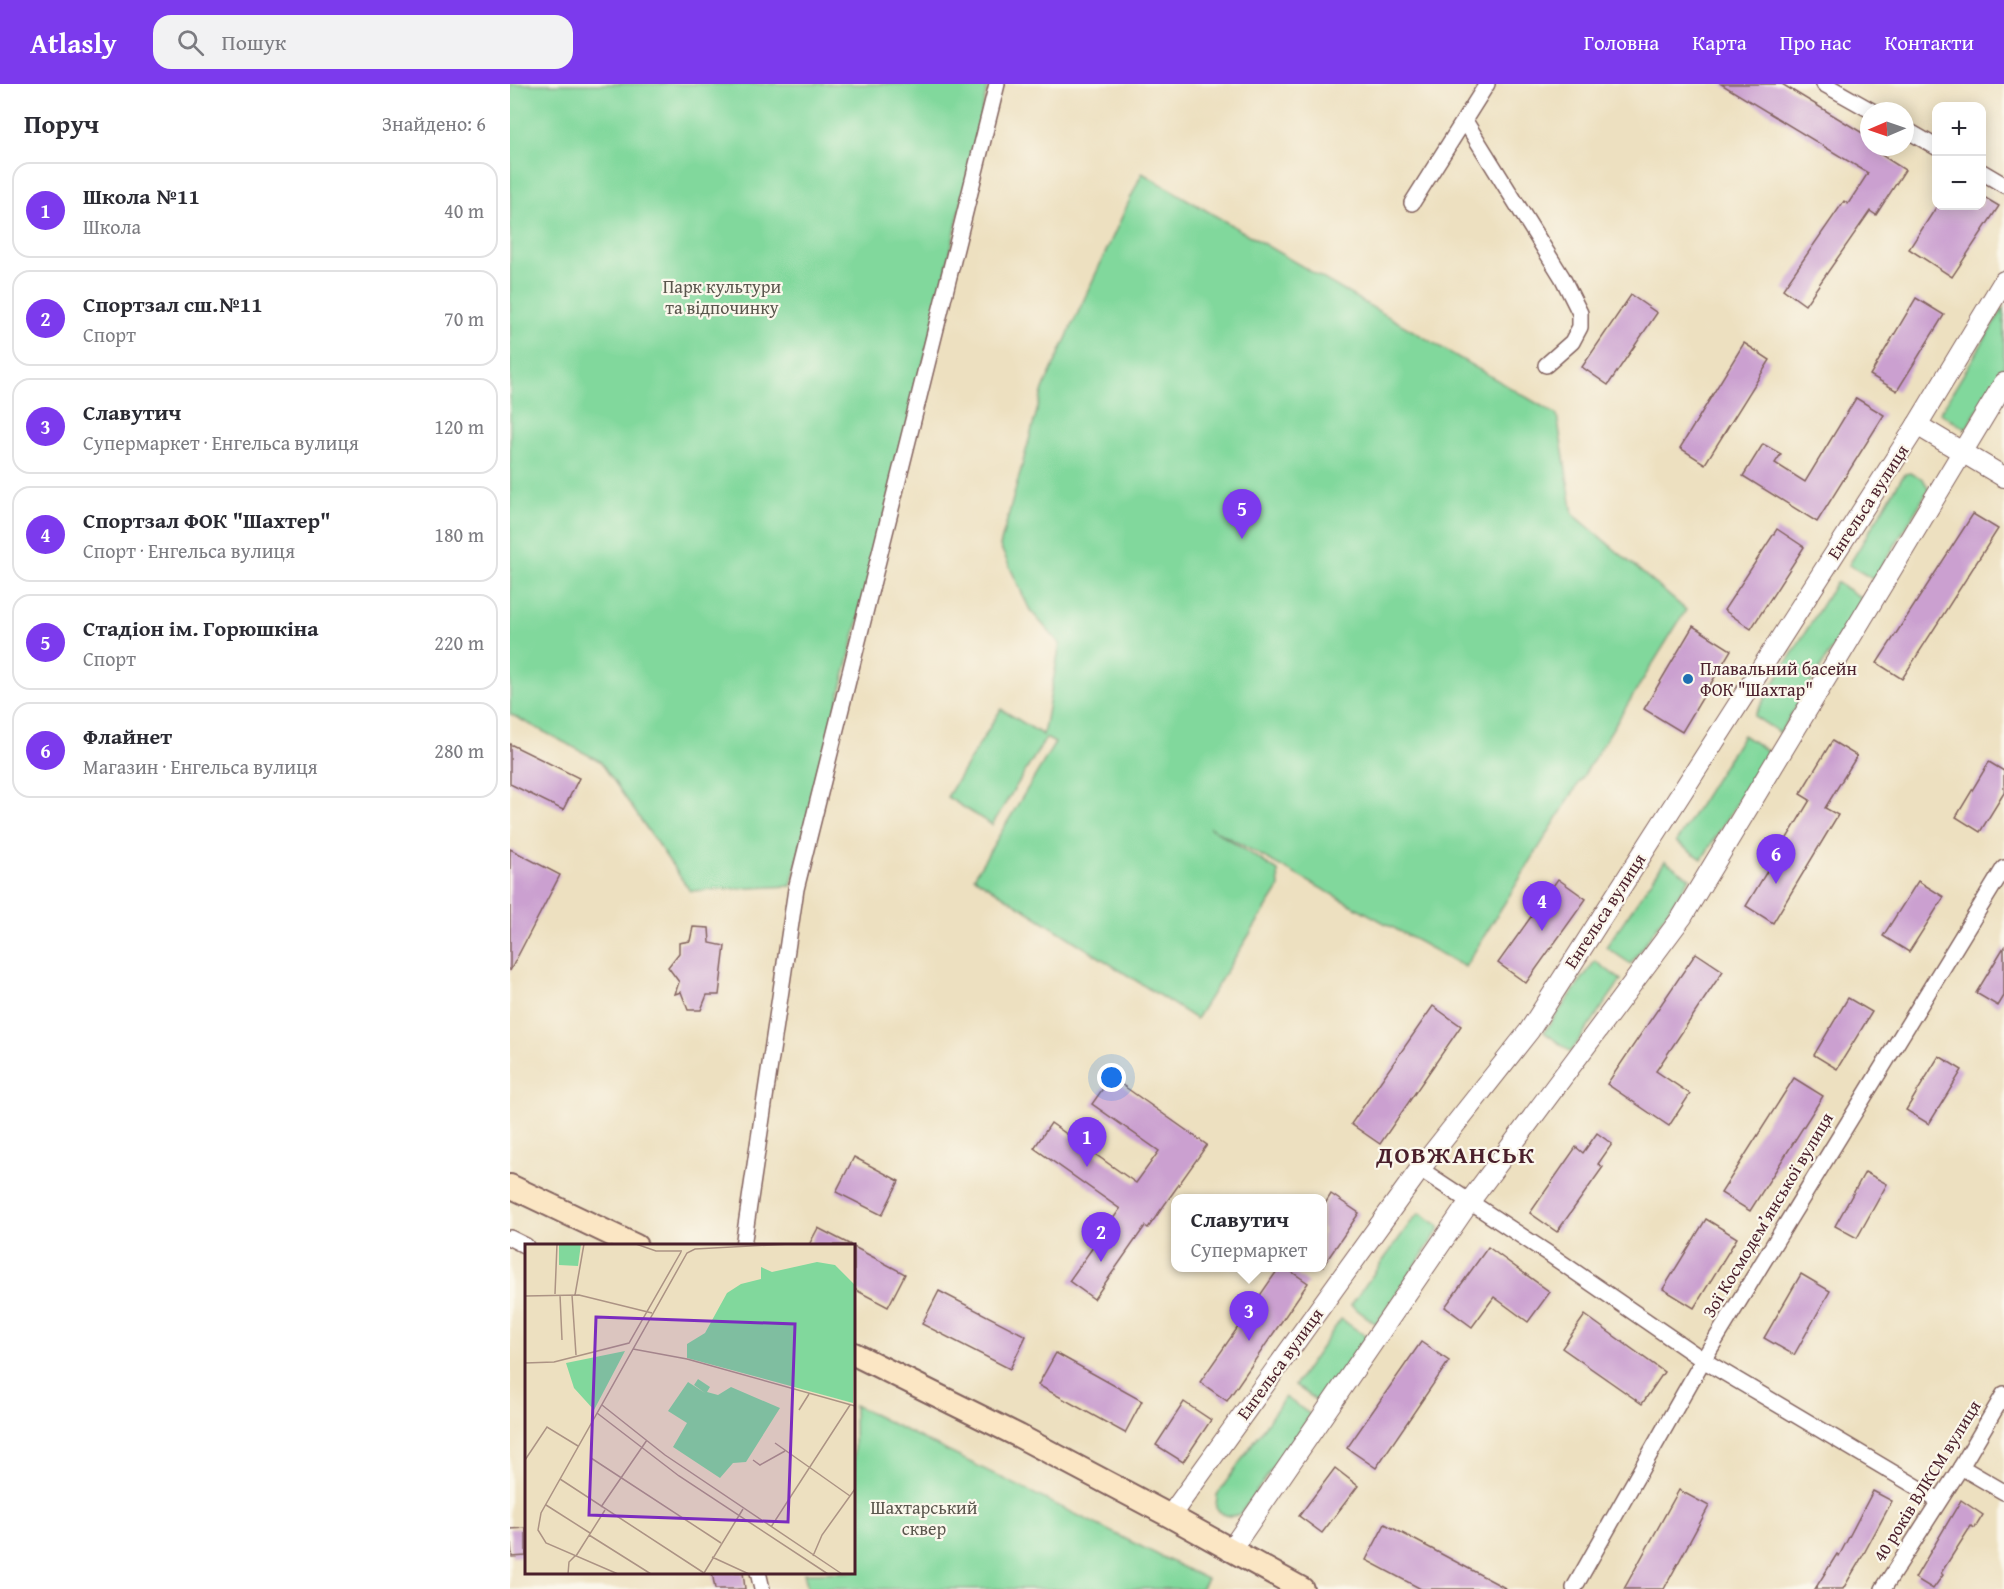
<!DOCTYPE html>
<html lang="uk">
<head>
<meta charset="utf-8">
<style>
  :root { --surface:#fff; --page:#f2f2f3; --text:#2b2b33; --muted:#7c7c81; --line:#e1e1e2; --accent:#7c3aed }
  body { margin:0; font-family:"Gentium Book Plus",serif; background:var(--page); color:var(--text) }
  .controls { position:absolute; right:18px; top:18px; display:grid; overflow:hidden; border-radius:12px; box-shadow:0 3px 15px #0003 }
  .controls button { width:54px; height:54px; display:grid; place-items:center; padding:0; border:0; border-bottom:2px solid var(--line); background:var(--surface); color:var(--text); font:30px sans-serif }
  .compass { position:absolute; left:1350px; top:18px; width:54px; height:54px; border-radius:50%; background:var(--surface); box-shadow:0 3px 15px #0003; rotate:268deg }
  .you { position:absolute; left:602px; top:994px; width:21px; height:21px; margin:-15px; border:4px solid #fff; border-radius:50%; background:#1a73e8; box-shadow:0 0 0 9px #1a73e833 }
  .badge { display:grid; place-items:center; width:39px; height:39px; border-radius:50%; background:var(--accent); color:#fff; font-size:20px; font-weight:700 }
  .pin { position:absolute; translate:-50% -50px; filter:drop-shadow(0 2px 3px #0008) }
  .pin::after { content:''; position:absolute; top:32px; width:21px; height:18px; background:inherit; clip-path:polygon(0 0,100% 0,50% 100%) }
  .popup { position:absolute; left:661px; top:1110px; width:156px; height:78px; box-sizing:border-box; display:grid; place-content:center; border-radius:12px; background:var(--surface); filter:drop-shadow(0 2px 4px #0005); font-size:20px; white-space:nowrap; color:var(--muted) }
  .popup b { font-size:22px; color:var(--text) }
  .popup::after { content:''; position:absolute; left:50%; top:100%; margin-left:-12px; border:12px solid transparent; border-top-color:var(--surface) }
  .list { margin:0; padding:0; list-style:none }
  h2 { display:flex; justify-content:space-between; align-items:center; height:78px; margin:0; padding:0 24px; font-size:26px }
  h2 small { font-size:20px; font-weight:400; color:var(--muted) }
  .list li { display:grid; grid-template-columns:39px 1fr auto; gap:18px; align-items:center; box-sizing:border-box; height:96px; margin:0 12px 12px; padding:0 12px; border:2px solid var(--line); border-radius:18px }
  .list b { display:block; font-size:22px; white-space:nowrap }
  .list p { margin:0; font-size:20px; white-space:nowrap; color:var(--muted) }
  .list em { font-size:20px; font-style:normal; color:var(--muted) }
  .icon { flex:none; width:33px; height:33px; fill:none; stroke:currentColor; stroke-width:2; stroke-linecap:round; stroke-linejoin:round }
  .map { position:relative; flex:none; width:1494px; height:1505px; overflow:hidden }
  header { display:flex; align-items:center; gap:36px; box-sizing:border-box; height:84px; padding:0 30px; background:var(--accent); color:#fff }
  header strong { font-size:28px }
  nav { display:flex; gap:33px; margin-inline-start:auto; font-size:21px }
  .search { width:420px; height:54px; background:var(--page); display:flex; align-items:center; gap:15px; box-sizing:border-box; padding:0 21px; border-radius:18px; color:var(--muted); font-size:22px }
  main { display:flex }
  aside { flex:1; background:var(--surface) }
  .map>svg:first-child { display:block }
  .green { fill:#81d89c; stroke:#667c64; stroke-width:1.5 }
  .building { fill:#cba0d0 }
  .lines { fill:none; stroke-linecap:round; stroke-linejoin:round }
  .minor-casing { stroke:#83635f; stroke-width:18 }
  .tertiary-casing { stroke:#83635f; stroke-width:22 }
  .secondary-casing { stroke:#83635f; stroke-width:26 }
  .minor { stroke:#fff; stroke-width:15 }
  .tertiary { stroke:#fff; stroke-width:20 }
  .secondary { stroke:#fbe6c4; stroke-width:22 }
  .poi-dot { fill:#1f6fb2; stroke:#fbf7ec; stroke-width:2 }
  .labels { text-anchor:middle; stroke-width:4.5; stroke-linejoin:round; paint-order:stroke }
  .park-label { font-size:18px; fill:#5a564d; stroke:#fbf7ec }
  .street-label { font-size:18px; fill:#4a1f2b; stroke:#fbf7ec }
  .poi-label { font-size:18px; fill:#4a1f2b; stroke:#fbf7ec; text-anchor:start }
  .district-label { font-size:24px; font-weight:bold; letter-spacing:1.5px; fill:#4a1f2b; stroke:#fbf7ec }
  .inset-road { fill:none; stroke:#ac9384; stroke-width:1.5 }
  .view { fill:#7b2cbf; fill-opacity:0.15; stroke:#7b2cbf; stroke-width:3 }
  .inset-edge { fill:none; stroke:#4a1f2b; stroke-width:3 }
</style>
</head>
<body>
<header>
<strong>Atlasly</strong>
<div class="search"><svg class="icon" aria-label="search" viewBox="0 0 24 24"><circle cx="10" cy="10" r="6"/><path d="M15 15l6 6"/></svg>Пошук</div>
<nav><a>Головна</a><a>Карта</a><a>Про нас</a><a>Контакти</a></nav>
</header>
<main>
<aside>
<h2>Поруч<small>Знайдено: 6</small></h2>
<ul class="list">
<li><span class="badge">1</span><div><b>Школа №11</b><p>Школа</p></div><em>40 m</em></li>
<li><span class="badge">2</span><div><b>Спортзал сш.№11</b><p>Спорт</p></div><em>70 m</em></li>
<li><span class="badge">3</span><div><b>Славутич</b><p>Супермаркет · Енгельса вулиця</p></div><em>120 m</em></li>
<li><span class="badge">4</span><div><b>Спортзал ФОК &quot;Шахтер&quot;</b><p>Спорт · Енгельса вулиця</p></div><em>180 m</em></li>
<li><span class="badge">5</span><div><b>Стадіон ім. Горюшкіна</b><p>Спорт</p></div><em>220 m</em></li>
<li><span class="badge">6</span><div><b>Флайнет</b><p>Магазин · Енгельса вулиця</p></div><em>280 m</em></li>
</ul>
</aside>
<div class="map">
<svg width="1494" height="1505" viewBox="0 0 1494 1505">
  <rect width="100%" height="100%" fill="#fbf7ec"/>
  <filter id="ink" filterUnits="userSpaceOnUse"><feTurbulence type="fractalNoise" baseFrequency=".0167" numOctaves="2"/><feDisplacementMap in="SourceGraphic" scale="12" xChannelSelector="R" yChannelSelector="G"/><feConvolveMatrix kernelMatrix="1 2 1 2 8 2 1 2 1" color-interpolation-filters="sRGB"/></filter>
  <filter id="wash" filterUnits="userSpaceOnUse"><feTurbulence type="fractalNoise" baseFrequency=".008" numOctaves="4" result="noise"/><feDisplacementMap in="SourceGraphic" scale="24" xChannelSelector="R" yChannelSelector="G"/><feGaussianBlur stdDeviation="1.35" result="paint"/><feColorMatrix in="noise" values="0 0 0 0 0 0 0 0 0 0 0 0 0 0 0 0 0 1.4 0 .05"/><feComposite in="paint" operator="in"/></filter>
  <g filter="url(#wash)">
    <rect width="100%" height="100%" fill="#ede0c0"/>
    <g class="green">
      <polygon points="0,0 478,0 429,219 281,802 180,807 90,677 0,630"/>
      <polygon points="632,89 1047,331 1063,430 1176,526 955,883 699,743 768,787 769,804 686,935 464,793 545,659 536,654 482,741 437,713 491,625 533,651 550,560 520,526 490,462 533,305"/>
      <polygon points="1494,223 1494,282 1456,345 1430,329"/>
      <polygon points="1400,389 1413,395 1419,405 1364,496 1339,481 1391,395 1395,390"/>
      <polygon points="1326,498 1353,515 1270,649 1244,632"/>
      <polygon points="1233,651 1259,668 1192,775 1166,758"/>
      <polygon points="1155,777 1180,794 1121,880 1096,863"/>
      <polygon points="1085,877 1111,896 1061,968 1034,948"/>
      <polygon points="910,1129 929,1142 929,1146 866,1240 841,1221 903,1135"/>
      <polygon points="831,1235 857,1253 810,1319 785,1301"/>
      <path d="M 775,1313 L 801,1331 L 731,1429 C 721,1435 713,1432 706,1424 L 707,1411 Z"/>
      <polygon points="344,1321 697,1495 691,1505 298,1505 294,1489 344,1488"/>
    </g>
    <g id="blocks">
      <g class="building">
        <polygon points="1211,0 1272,0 1359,53 1359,63 1395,86 1366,131 1360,127 1295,221 1273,205 1334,117 1338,120 1358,89"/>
        <polygon points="1472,112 1489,122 1442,193 1399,165 1427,122 1472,122"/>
        <polygon points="1121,211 1147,229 1098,301 1072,283"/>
        <polygon points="1406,214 1434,231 1387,307 1360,291"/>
        <polygon points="1234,259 1260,276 1195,380 1170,364"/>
        <polygon points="1346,314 1374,331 1307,438 1233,392 1253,360 1271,370 1265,379 1295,398"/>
        <polygon points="1463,430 1488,445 1392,595 1367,579"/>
        <polygon points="1267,445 1294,463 1241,545 1214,526"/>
        <polygon points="1183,542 1221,566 1172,648 1134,625"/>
        <polygon points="1322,657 1347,672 1315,724 1328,731 1263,839 1236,822 1300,716 1290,710"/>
        <polygon points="0,660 69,694 53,726 0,700"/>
        <polygon points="1479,678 1494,687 1494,709 1470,748 1446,733"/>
        <polygon points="0,765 50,791 0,887"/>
        <polygon points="1048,795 1076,815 1016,899 988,879"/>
        <polygon points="1408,797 1434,813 1399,868 1373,852"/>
        <polygon points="183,843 199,844 200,859 215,862 209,911 197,911 191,926 178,926 171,908 165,910 169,898 158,883 169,869 169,859 180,857"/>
        <polygon points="1494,863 1494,912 1488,922 1466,909"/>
        <polygon points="1186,869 1213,887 1146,987 1180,1010 1159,1042 1097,1000"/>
        <polygon points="1338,914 1362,928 1327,985 1304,971"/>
        <polygon points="923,922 951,942 870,1060 841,1040"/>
        <polygon points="1429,972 1452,986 1419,1040 1396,1026"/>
        <polygon points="601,993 697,1061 638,1144 635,1142 584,1215 559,1197 610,1125 524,1064 541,1039 626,1099 649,1067 582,1020"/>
        <polygon points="1284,994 1313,1012 1240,1127 1211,1109"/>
        <polygon points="1087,1049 1102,1060 1088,1080 1093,1083 1047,1148 1020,1129 1066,1063 1073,1069"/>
        <polygon points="344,1073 389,1097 372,1131 326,1108"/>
        <polygon points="1355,1088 1377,1100 1347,1154 1325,1142"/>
        <polygon points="821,1110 849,1129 813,1182 813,1123"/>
        <polygon points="1196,1135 1227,1154 1184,1224 1153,1205"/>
        <polygon points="308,1144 341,1161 299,1161"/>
        <polygon points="344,1163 395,1190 378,1223 344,1205"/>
        <polygon points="978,1163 1040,1208 1018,1238 984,1213 962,1243 935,1223"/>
        <polygon points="769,1184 776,1184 798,1199 717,1317 690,1298"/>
        <polygon points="1291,1190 1320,1207 1284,1271 1254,1254"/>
        <polygon points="429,1207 516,1252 500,1285 412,1240"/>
        <polygon points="1075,1231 1154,1288 1132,1320 1052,1264"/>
        <polygon points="911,1258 939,1277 866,1384 837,1364"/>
        <polygon points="546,1269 632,1317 615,1349 528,1301"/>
        <polygon points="674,1318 701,1336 673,1378 646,1361"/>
        <polygon points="825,1384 848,1402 812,1449 789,1432"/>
        <polygon points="1169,1406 1199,1422 1154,1505 1114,1505"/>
        <polygon points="1363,1407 1382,1417 1352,1473 1333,1505 1305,1505 1327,1470 1329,1472"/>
        <polygon points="1451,1416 1473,1431 1465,1444 1461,1442 1431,1489 1433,1491 1423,1505 1405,1494"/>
        <polygon points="875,1440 997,1505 911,1505 856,1476"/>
        <polygon points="16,1444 16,1472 2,1473 0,1445"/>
        <polygon points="202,1488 233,1488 235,1505 205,1505"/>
      </g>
    </g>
  </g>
  <g filter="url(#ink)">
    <use href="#blocks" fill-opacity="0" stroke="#83635f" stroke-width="1.5"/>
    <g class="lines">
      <defs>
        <g id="minor">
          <polyline points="1314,0 1362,27"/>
          <polyline points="955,37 1052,193 1070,229 1070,243 1062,258 1036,281"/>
          <polyline points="1395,45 1426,63"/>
          <polyline points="1472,88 1494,101"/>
          <polyline points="902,119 977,0"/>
          <polyline points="910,1085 1039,1170 1193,1276 1429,1416"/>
          <polyline points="0,1154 16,1162"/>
          <polyline points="233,1162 286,805 487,0"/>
          <polyline points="1451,1383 1494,1408"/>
          <polyline points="248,1488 252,1505"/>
          <polyline points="1064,1504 1193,1276 1494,784"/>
          <polyline points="1373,1505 1451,1383 1494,1310"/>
        </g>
        <g id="tertiary">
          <polyline points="1407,341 1494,393"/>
          <polyline points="660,1432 910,1085 1019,947 1407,341 1494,197"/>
          <polyline points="720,1467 960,1117 1172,833 1494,299"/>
        </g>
        <g id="secondary">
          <polyline points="0,1102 126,1162"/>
          <polyline points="344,1270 509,1352 660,1432 792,1505"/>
        </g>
      </defs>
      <use href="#minor" class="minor-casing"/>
      <use href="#tertiary" class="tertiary-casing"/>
      <use href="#secondary" class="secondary-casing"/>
      <use href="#minor" class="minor"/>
      <use href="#tertiary" class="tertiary"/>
      <use href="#secondary" class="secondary"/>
    </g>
  </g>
  <circle class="poi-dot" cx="1178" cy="595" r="6"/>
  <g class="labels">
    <g class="park-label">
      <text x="212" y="209">Парк культури<tspan x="212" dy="21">та відпочинку</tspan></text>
      <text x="414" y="1430">Шахтарський<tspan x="414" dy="21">сквер</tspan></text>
    </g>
    <g class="street-label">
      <text transform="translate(1358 418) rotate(-57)" y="6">Енгельса вулиця</text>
      <text transform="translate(1095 827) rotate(-57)" y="6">Енгельса вулиця</text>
      <text transform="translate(1258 1131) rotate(-59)" y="6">Зої Космодем’янської вулиця</text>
      <text transform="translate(770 1280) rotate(-54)" y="6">Енгельса вулиця</text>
      <text transform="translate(1417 1397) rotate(-58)" y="6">40 років ВЛКСМ вулиця</text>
    </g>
    <g class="poi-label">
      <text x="1190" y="591">Плавальний басейн<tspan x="1190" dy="21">ФОК "Шахтар"</tspan></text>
    </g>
    <g class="district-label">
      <text x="946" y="1079">ДОВЖАНСЬК</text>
    </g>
  </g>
  <g transform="translate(15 1160)">
    <rect width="330" height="330" fill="#ede0c0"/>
    <path d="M 34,0 L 56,0 L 53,22 L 34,21 ZM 292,18 L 310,21 L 330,41 L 328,159 L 162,114 L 162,100 L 180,89 L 202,49 L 216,40 L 236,35 L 236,23 L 247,28 ZM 100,107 L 69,166 L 49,144 L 41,119 ZM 173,135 L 185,143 L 182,148 L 193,151 L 206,143 L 255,164 L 221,218 L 208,219 L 195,234 L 148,203 L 162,179 L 143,167 L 163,138 L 180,149 L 169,141 Z" fill="#81d89c"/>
    <path class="inset-road" d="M 111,0 L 131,7 L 157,7M 30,50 L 32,0M 35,51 L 37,96M 47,51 L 51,111M 50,51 L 59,0M 0,52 L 54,51 L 127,69M 108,105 L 162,115 L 330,162M 0,119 L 29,118 L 104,99 L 156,8M 77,161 L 140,211 L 317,330M 274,166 L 284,150M 72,169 L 154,232 L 303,330M 250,199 L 325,252M 66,214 L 196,299M 0,216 L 22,183 L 53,202M 228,216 L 235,221 L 260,207M 35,235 L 179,329M 21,261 L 65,289M 76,263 L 122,196M 246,283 L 325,161M 64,291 L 126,330M 51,312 L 80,266M 288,312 L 297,291 L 330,245M 187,313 L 224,330M 179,329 L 218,265M 43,330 L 44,318 L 50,312M 93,330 L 21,299 L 13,286 L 16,269 L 162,9 L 170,5 L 265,0"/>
    <path class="view" d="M 71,73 L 270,80 L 263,278 L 64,271 Z"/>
    <rect width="330" height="330" class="inset-edge"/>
  </g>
</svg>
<div class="controls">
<button>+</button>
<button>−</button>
</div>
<svg class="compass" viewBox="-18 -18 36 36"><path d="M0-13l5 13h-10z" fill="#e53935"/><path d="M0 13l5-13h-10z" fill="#7c7c81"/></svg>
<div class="you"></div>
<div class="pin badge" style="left:577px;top:1083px">1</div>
<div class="pin badge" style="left:591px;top:1178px">2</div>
<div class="pin badge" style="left:739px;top:1257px">3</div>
<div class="popup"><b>Славутич</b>Супермаркет</div>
<div class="pin badge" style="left:1032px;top:847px">4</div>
<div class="pin badge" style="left:732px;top:455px">5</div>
<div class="pin badge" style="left:1266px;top:800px">6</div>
</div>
</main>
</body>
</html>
